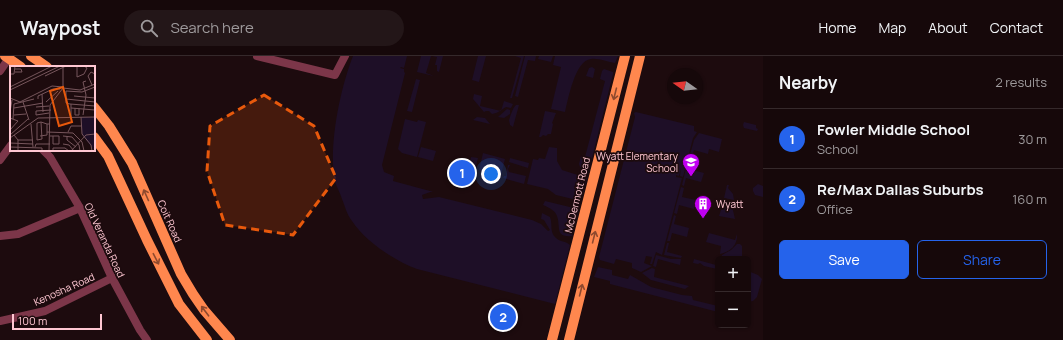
<!DOCTYPE html>
<html lang="en">
<head>
<meta charset="utf-8">
<style>
  :root { --surface:#16080a; --page:#231618; --text:#f1f3f6; --muted:#9e9a9c; --line:#35292b; --accent:#2563eb }
  body { margin:0; font-family:Manrope,sans-serif; background:var(--page); color:var(--text) }
  .controls { position:absolute; right:12px; bottom:12px; display:grid; overflow:hidden; border-radius:6px; box-shadow:0 1px 3px #0004 }
  .controls button { width:36px; height:36px; display:grid; place-items:center; padding:0; border:0; border-bottom:1px solid var(--line); background:var(--surface); color:var(--text); font:20px sans-serif }
  .compass { position:absolute; left:667px; top:12px; width:36px; height:36px; border-radius:50%; background:var(--surface); box-shadow:0 1px 3px #0004; rotate:284deg }
  .scale { position:absolute; left:12px; bottom:10px; width:90px; box-sizing:border-box; padding-left:4px; border:2px solid #ffc7d2; border-top:0; font-size:11px; line-height:14px; white-space:nowrap; color:#ffc7d2; -webkit-text-stroke:3px #1d0b0e; paint-order:stroke }
  .you { position:absolute; left:491px; top:118px; width:14px; height:14px; margin:-10px; border:3px solid #fff; border-radius:50%; background:#1a73e8; box-shadow:0 0 0 6px #1a73e833 }
  .badge { display:grid; place-items:center; width:26px; height:26px; border-radius:50%; background:var(--accent); color:#fff; font-size:13px; font-weight:700 }
  .pin { position:absolute; translate:-50% -50%; border:2px solid #fff; box-shadow:0 1px 4px #0006 }
  .list { margin:0; padding:0; list-style:none }
  h2 { display:flex; justify-content:space-between; align-items:center; height:52px; margin:0; padding:0 16px; font-size:17px }
  h2 small { font-size:13px; font-weight:400; color:var(--muted) }
  .list li { display:grid; grid-template-columns:26px 1fr auto; gap:12px; align-items:center; box-sizing:border-box; height:60px; padding:0 16px; border-top:1px solid var(--line) }
  .list b { display:block; font-size:15px; white-space:nowrap }
  .list p { margin:0; font-size:13px; white-space:nowrap; color:var(--muted) }
  .list em { font-size:13px; font-style:normal; color:var(--muted) }
  .actions { display:flex; gap:8px; padding:12px 16px }
  .actions a { flex:1; padding:9px 0; border:1px solid var(--accent); border-radius:6px; text-align:center; font-size:14px; color:var(--accent) }
  .actions .main { background:var(--accent); color:#fff }
  .icon { flex:none; width:22px; height:22px; fill:none; stroke:currentColor; stroke-width:2; stroke-linecap:round; stroke-linejoin:round }
  .map { position:relative; flex:none; width:763px; height:284px; overflow:hidden }
  header { display:flex; align-items:center; gap:24px; box-sizing:border-box; height:56px; padding:0 20px; background:var(--surface); border-bottom:1px solid var(--line) }
  header strong { font-size:19px }
  nav { display:flex; gap:22px; margin-inline-start:auto; font-size:14px }
  .search { width:280px; height:36px; background:var(--page); display:flex; align-items:center; gap:10px; box-sizing:border-box; padding:0 14px; border-radius:22px; color:var(--muted); font-size:15px }
  main { display:flex }
  aside { flex:1; background:var(--surface) }
  .map>svg:first-child { display:block }
  .green { fill:#1e0f27 }
  .lines { fill:none; stroke-linecap:round; stroke-linejoin:round }
  .minor { stroke:#7c3649; stroke-width:8 }
  .major { stroke:#ff874e; stroke-width:10 }
  .oneway { stroke:#8e492e }
  .marked { fill:#e8590c; fill-opacity:0.2; stroke:#e8590c; stroke-width:3; stroke-dasharray:8 5; stroke-linejoin:round }
  .labels { text-anchor:middle; stroke-width:3.5; stroke-linejoin:round; paint-order:stroke }
  .poi-label { font-size:10px; fill:#ffc7d2; stroke:#1d0b0e; text-anchor:end }
  .street-label { font-size:10px; fill:#ffc7d2; stroke:#1d0b0e }
  .inset-road { fill:none; stroke:#77565c; stroke-width:1 }
  .view { fill:#e8590c; fill-opacity:0.15; stroke:#e8590c; stroke-width:2 }
  .inset-edge { fill:none; stroke:#ffc7d2; stroke-width:2 }
</style>
</head>
<body>
<header>
<strong>Waypost</strong>
<div class="search"><svg class="icon" aria-label="search" viewBox="0 0 24 24"><circle cx="10" cy="10" r="6"/><path d="M15 15l6 6"/></svg>Search here</div>
<nav><a>Home</a><a>Map</a><a>About</a><a>Contact</a></nav>
</header>
<main>
<div class="map">
<svg width="763" height="284" viewBox="0 0 763 284">
  <rect width="100%" height="100%" fill="#1d0b0e"/>
  <g class="green">
    <path d="M 353,0 L 407,0 L 404,12 L 401,11 L 400,12 L 404,13 L 404,16 L 405,17 L 382,109 L 384,116 L 394,120 L 393,125 L 430,135 L 433,135 L 422,139 L 423,143 L 439,141 L 532,164 L 541,168 L 548,175 L 550,174 L 544,164 L 541,163 L 542,157 L 550,161 C 553,168 549,176 556,182 C 560,186 566,185 570,189 L 555,248 L 417,213 C 395,205 366,186 352,165 C 347,159 345,150 342,143 C 340,137 337,131 335,126 C 328,91 340,33 353,0 Z"/>
    <polygon points="421,0 431,0 426,17 434,20 417,16"/>
    <polygon points="432,0 443,0 439,16 437,15 437,9 435,9 437,1"/>
    <polygon points="478,0 486,0 479,26 472,24"/>
    <polygon points="515,0 524,0 512,42 510,42 521,2"/>
    <polygon points="525,0 536,0 535,5 528,4 518,41 515,40"/>
    <polygon points="539,0 553,0 551,6 538,3"/>
    <path d="M 555,0 L 618,0 L 615,7 C 608,6 598,2 591,3 C 575,4 568,44 565,56 L 551,53 L 561,11 L 553,9 Z"/>
    <polygon points="592,11 595,13 593,22 586,20 589,12"/>
    <polygon points="604,13 613,16 613,18 590,110 587,113 580,111 579,108 581,100 585,101 605,25 600,23 602,15"/>
    <polygon points="416,23 420,24 412,56 407,55"/>
    <path d="M 474,38 L 482,40 L 480,50 L 501,55 L 504,45 L 513,48 L 511,52 L 506,51 C 501,54 498,57 492,58 L 489,55 L 486,55 L 484,56 L 473,43 Z"/>
    <path d="M 516,49 L 519,49 L 513,71 L 510,69 L 509,64 C 511,59 512,53 516,49 Z"/>
    <polygon points="507,53 510,54 510,58 504,62 498,61"/>
    <polygon points="545,55 556,57 552,67 553,68 551,78 548,78 546,80 543,79 541,81 539,81"/>
    <polygon points="636,56 694,70 694,75 697,76 693,82 683,121 680,120 681,112 679,120 676,119 676,121 682,122 662,199 656,196 652,208 650,208 652,201 646,200 644,207 652,210 641,216 632,212 632,207 616,203 614,208 600,204 599,201 635,61 634,57"/>
    <polygon points="477,61 485,62 490,68 473,64"/>
    <polygon points="405,63 417,66 418,64 426,66 417,101 402,97 398,93"/>
    <polygon points="744,66 756,69 756,72 758,73 757,75 744,72 743,69"/>
    <polygon points="699,77 722,83 719,96 709,93 708,98 694,94 691,102 689,102 694,84"/>
    <polygon points="421,91 436,95 433,105 418,101"/>
    <polygon points="549,91 557,92 557,105 562,114 587,122 581,145 556,139 548,133 527,128 533,103 538,104 539,102 545,103"/>
    <polygon points="483,97 505,103 501,119 479,114"/>
    <polygon points="471,101 478,102 474,118 462,116 465,105 470,106"/>
    <polygon points="510,102 529,107 528,112 509,106"/>
    <polygon points="688,104 691,106 689,113 704,117 701,126 686,122 684,130 682,129"/>
    <polygon points="508,109 510,109 508,113 509,116 526,120 524,128 503,122 504,120 506,120"/>
    <polygon points="758,128 763,130 763,141 755,139 753,135 753,132"/>
    <polygon points="727,129 729,129 728,132 733,138 734,144 724,142"/>
    <polygon points="681,131 684,132 682,141 696,144 694,153 679,149 677,158 674,157"/>
    <path d="M 545,145 L 578,153 L 578,157 L 572,180 C 553,182 562,168 556,158 C 554,154 548,151 543,149 Z"/>
    <polygon points="723,148 732,150 735,163 719,160"/>
    <polygon points="674,159 676,160 674,168 689,172 687,181 672,177 670,185 667,185"/>
    <path d="M 709,177 L 735,184 L 737,178 C 738,189 730,196 720,198 L 721,190 L 706,186 Z"/>
    <polygon points="667,187 669,187 667,196 682,200 681,202 664,199"/>
    <polygon points="737,188 740,188 742,190 742,203 721,203 722,199 731,194"/>
    <polygon points="656,199 671,203 681,203 680,209 658,203 656,211 653,210"/>
    <polygon points="719,200 717,213 704,210 700,207 698,208 693,207 694,203 716,209"/>
    <polygon points="598,211 612,214 612,219 628,223 630,219 651,231 682,239 692,240 693,244 718,250 718,256 610,228 610,225 594,221"/>
    <polygon points="652,212 655,213 654,221 689,230 685,233 651,224 642,217"/>
    <polygon points="748,215 758,219 762,223 757,241 753,245 748,246"/>
  </g>
  <g class="lines">
    <g class="minor">
      <polyline points="257,0 335,19 345,0"/>
      <polyline points="0,15 9,2"/>
      <polyline points="43,94 50,101 80,152 112,222 140,274 147,284"/>
      <polyline points="0,104 11,89"/>
      <polyline points="0,180 18,178 80,152"/>
      <polyline points="0,265 45,255 112,222"/>
    </g>
    <g class="major">
      <polyline points="5,0 21,11"/>
      <polyline points="31,0 47,11"/>
      <polyline points="94,51 109,70 132,107 181,218 193,238 204,254 230,284"/>
      <polyline points="94,81 108,100 147,184 179,248 207,284"/>
      <polyline points="552,284 625,0"/>
      <polyline points="569,284 640,0"/>
    </g>
  </g>
  <defs><path id="oneway-shaft" d="M-6 0H5M1.5-3L5.5 0L1.5 3" fill="none" stroke-width="1.6" stroke-linecap="round" stroke-linejoin="round"/></defs>
  <g class="oneway">
    <use href="#oneway-shaft" transform="translate(615 38) rotate(104)"/>
    <use href="#oneway-shaft" transform="translate(146 139) rotate(-114)"/>
    <use href="#oneway-shaft" transform="translate(594 181) rotate(-76)"/>
    <use href="#oneway-shaft" transform="translate(156 203) rotate(63)"/>
    <use href="#oneway-shaft" transform="translate(581 234) rotate(-76)"/>
    <use href="#oneway-shaft" transform="translate(205 255) rotate(-127)"/>
  </g>
  <path class="marked" d="M 264,39 L 314,70 L 336,122 L 293,179 L 225,169 L 207,115 L 210,70 Z"/>
  <defs>
    <symbol id="school-pin" viewBox="-11 -11 22 30"><path d="M0 17L-7.5 6A9.5 9.5 0 1 1 7.5 6Z" fill="#c000f2" stroke="#1d0b0e"/><path d="M0-5L7-2L0 1L-7-2ZM-4 1L0 2.5L4 1V4Q0 6-4 4Z" fill="#fff"/></symbol>
    <symbol id="building-pin" viewBox="-11 -11 22 30"><path d="M0 17L-7.5 6A9.5 9.5 0 1 1 7.5 6Z" fill="#c000f2" stroke="#1d0b0e"/><path d="M-4-6H4V6H1V3H-1V6H-4ZM-2.5-4.3h1.7v1.8h-1.7ZM.8-4.3h1.7v1.8H.8ZM-2.5-1h1.7V.8h-1.7ZM.8-1h1.7V.8H.8Z" fill="#fff"/></symbol>
  </defs>
  <g fill-rule="evenodd">
    <use href="#school-pin" x="681" y="96" width="20" height="27"/>
    <use href="#building-pin" x="693" y="138" width="20" height="27"/>
  </g>
  <g class="labels">
    <g class="poi-label">
      <text x="678" y="104">Wyatt Elementary<tspan x="678" dy="12">School</tspan></text>
      <text x="716" y="152" text-anchor="start">Wyatt</text>
    </g>
    <g class="street-label">
      <text transform="translate(577 139) rotate(-76)" y="4">McDermott Road</text>
      <text transform="translate(170 165) rotate(66)" y="4">Coit Road</text>
      <text transform="translate(105 184) rotate(65)" y="4">Old Veranda Road</text>
      <text transform="translate(64 233) rotate(-24)" y="4">Kenosha Road</text>
    </g>
  </g>
  <g transform="translate(10 10)">
    <rect width="85" height="85" fill="#1d0b0e"/>
    <path d="M 71,51 L 85,51 L 85,81 L 83,81 L 85,83 L 83,83 L 72,69 Z" fill="#1e0f27"/>
    <path class="inset-road" d="M 67,0 L 67,11 L 74,8 L 77,2 L 74,0M 5,6 L 12,6 L 11,3 L 5,3M 0,8 L 4,8 L 5,0M 35,10 L 56,0M 82,19 L 78,10 L 81,6 L 85,8M 0,21 L 42,0M 85,21 L 72,26 L 56,25 L 56,37 L 60,38 L 85,40M 53,22 L 70,24 L 85,18M 0,24 L 50,0M 32,28 L 33,46M 64,30 L 85,32M 0,32 L 10,36 L 42,20 L 53,21M 28,33 L 28,30 L 43,23 L 50,23M 56,33 L 85,36M 13,36 L 19,54M 36,36 L 48,25M 61,38 L 61,51M 26,41 L 39,40M 4,42 L 33,37M 61,42 L 85,44M 65,42 L 65,49 L 69,49 L 69,42M 0,46 L 2,34M 39,47 L 26,49 L 26,45 L 41,44M 4,49 L 16,48M 73,49 L 76,29 L 73,16 L 76,15M 71,51 L 72,68 L 81,79 L 82,85M 0,52 L 8,55 L 0,64M 3,53 L 4,38 L 24,33M 31,56 L 32,73 L 27,74 L 27,57 L 31,56 L 37,58 L 40,58M 21,58 L 23,81M 37,66 L 63,67 L 72,76 L 74,85M 58,66 L 61,60 L 71,60M 0,69 L 18,53M 4,69 L 8,74 L 8,85M 30,70 L 37,69 L 37,58M 40,70 L 49,70 L 49,78 L 43,78 L 43,70M 53,70 L 62,71 L 69,79 L 70,85M 57,70 L 57,74 L 66,81M 0,72 L 28,52 L 85,51M 8,74 L 23,74M 0,77 L 23,78M 53,78 L 59,79 L 64,85M 0,81 L 32,82 L 32,85M 25,81 L 26,78 L 40,78M 39,85 L 40,39 L 53,22 L 53,0M 43,85 L 43,82 L 55,82 L 59,85M 61,85 L 76,69 L 85,68"/>
    <path class="view" d="M 53,21 L 62,56 L 49,60 L 40,25 Z"/>
    <rect width="85" height="85" class="inset-edge"/>
  </g>
</svg>
<div class="controls">
<button>+</button>
<button>−</button>
</div>
<svg class="compass" viewBox="-18 -18 36 36"><path d="M0-13l5 13h-10z" fill="#e53935"/><path d="M0 13l5-13h-10z" fill="#9e9a9c"/></svg>
<div class="scale">100 m</div>
<div class="you"></div>
<div class="pin badge" style="left:462px;top:117px">1</div>
<div class="pin badge" style="left:503px;top:261px">2</div>
</div>
<aside>
<h2>Nearby<small>2 results</small></h2>
<ul class="list">
<li><span class="badge">1</span><div><b>Fowler Middle School</b><p>School</p></div><em>30 m</em></li>
<li><span class="badge">2</span><div><b>Re/Max Dallas Suburbs</b><p>Office</p></div><em>160 m</em></li>
</ul>
<div class="actions"><a class="main">Save</a><a>Share</a></div>
</aside>
</main>
</body>
</html>
